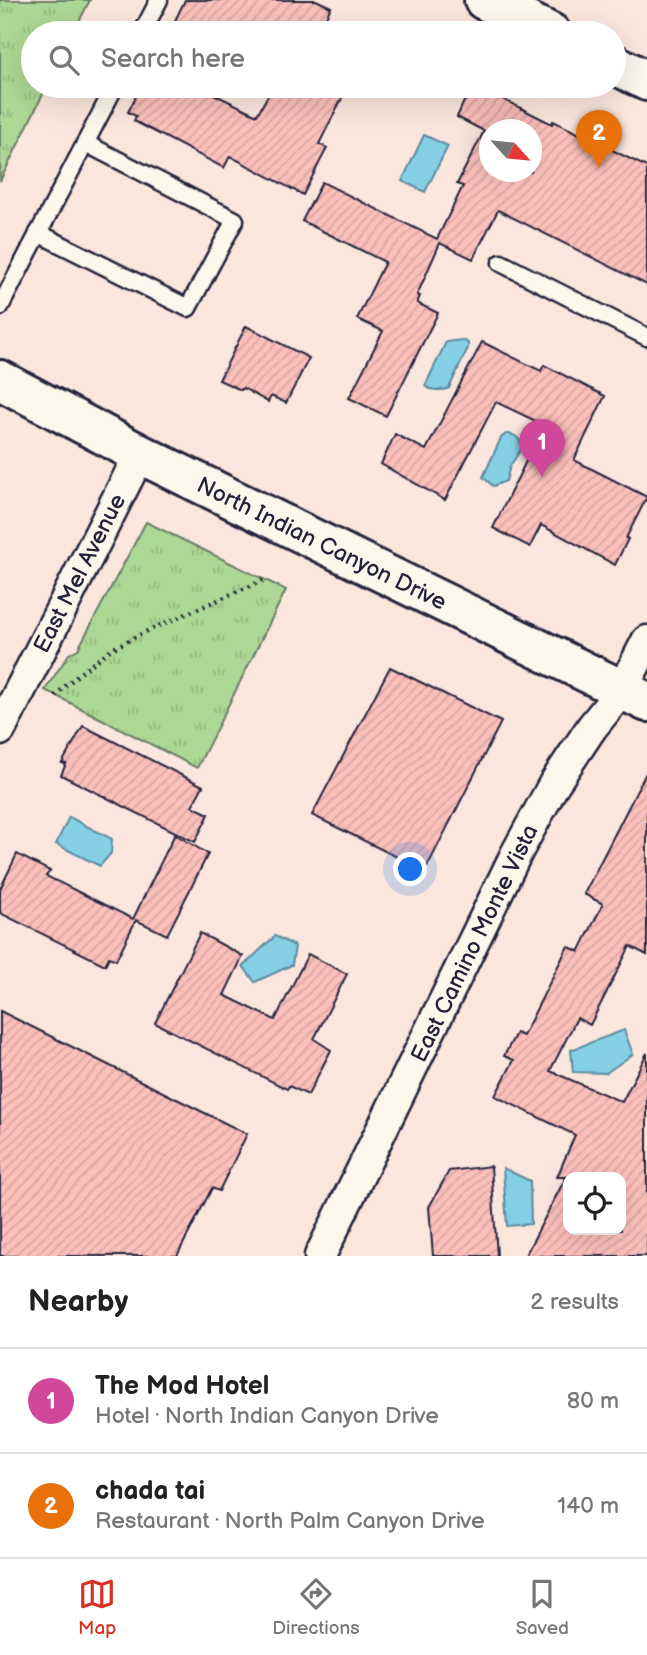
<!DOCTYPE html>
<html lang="en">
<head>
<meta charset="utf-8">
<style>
  :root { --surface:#fff; --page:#f2f2f2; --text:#222; --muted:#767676; --line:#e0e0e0; --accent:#d93025 }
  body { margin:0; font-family:"Balsamiq Sans",sans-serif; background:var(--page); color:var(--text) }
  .controls { position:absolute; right:21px; bottom:21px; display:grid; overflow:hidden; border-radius:14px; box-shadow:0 7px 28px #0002 }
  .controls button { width:63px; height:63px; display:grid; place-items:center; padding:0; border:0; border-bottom:2px solid var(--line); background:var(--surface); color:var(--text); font:35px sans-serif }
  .compass { position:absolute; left:479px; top:119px; width:63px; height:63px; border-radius:50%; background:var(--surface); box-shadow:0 7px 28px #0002; rotate:117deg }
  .you { position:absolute; left:411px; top:870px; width:24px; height:24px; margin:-18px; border:5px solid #fff; border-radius:50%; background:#1a73e8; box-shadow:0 0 0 10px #1a73e833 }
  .badge { display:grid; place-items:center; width:46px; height:46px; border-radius:50%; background:var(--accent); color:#fff; font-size:23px; font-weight:700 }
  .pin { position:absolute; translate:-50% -58px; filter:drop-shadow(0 2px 4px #0008) }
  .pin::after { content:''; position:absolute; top:37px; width:24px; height:21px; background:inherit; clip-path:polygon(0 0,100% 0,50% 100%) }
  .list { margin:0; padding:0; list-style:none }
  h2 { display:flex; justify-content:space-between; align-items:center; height:91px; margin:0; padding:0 28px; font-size:30px }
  h2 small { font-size:23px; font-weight:400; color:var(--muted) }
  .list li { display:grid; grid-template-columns:46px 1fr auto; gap:21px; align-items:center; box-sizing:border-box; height:105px; padding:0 28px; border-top:2px solid var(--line) }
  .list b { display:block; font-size:26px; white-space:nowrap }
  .list p { margin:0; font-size:23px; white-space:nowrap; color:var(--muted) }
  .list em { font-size:23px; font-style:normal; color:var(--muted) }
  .icon { flex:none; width:38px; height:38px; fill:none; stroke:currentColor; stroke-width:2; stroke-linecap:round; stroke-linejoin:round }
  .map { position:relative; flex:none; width:647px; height:1256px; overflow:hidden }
  .search { position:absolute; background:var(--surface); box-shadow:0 7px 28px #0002; left:21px; right:21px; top:21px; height:77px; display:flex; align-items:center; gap:18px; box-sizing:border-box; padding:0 24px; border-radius:38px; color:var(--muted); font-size:26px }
  .sheet { height:301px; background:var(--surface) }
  nav { display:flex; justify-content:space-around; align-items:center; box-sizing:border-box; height:98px; border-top:2px solid var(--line); background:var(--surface); font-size:19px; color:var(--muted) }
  nav a { display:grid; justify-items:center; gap:4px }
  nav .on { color:var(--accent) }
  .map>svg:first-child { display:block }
  .grass { fill:url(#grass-tufts); stroke:#687c68; stroke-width:2 }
  .water { fill:#85d0e4; stroke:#5d8aa0; stroke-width:2 }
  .building { fill:url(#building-hatch); stroke:#22223b; stroke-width:2; fill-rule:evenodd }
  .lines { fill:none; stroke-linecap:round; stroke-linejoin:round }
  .service-casing { stroke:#22223b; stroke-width:21 }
  .minor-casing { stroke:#22223b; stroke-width:35 }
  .secondary-casing { stroke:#22223b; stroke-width:44 }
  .primary-casing { stroke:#22223b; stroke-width:44 }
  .path { stroke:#22223b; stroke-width:4.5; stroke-dasharray:2 5; stroke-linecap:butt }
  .service { stroke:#fbf7ec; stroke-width:16 }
  .minor { stroke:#fbf7ec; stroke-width:30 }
  .secondary { stroke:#fbf7ec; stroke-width:38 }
  .primary { stroke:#fbf7ec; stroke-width:38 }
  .labels { text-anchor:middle; stroke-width:6; stroke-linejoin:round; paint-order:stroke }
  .street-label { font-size:23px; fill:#22223b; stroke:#fbf7ec }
</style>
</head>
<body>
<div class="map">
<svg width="647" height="1256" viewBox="0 0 647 1256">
  <defs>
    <pattern id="grass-tufts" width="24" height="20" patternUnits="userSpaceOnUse" patternTransform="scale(1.75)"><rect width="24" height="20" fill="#add795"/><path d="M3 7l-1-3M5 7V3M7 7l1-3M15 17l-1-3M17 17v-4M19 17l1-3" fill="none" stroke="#95b881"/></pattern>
    <pattern id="building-hatch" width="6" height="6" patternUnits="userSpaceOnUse" patternTransform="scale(1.75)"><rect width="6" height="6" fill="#fcc0bb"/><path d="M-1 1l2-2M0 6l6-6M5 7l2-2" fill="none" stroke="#d8a5a2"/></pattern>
  </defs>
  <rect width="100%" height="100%" fill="#fbe6dd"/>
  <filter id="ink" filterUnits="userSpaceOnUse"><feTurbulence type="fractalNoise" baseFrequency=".0143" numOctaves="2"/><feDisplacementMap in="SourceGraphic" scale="14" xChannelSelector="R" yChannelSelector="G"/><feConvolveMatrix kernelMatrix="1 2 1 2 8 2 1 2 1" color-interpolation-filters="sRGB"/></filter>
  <g filter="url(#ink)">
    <g class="grass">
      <polygon points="0,0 90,0 73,33 33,33 33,86 47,86 0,181"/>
      <polygon points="146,522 286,590 197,768 45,690 69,654 78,649"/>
    </g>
    <g class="water">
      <polygon points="424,135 448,146 425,192 402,181"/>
      <path d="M 462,340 L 468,343 L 468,348 L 449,388 C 443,391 430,391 425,386 L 446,342 Z"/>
      <path d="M 506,434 C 515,433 521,439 522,448 L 510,466 L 506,481 L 493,486 L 483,477 L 501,438 Z"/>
      <polygon points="69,817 112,839 111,853 100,866 56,844"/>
      <polygon points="275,936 295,946 292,965 255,982 243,966"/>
      <polygon points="624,1030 633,1054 606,1073 573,1072 571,1050"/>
      <polygon points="503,1168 530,1181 531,1224 507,1226"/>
    </g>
    <g class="building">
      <polygon points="185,0 316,0 331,7 318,33 169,33"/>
      <polygon points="141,86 197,86 257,115 273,86 348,86 319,144 327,148 303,195 230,156 224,168 134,121 136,116 128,112"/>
      <path d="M 471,86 L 477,86 L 552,124 L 553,121 L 647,167 L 647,285 L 498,210 L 473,259 L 440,243 L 417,295 L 420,296 L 417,303 L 438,313 L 386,416 L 349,398 L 383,331 L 357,319 L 385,262 L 302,221 L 322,182 L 437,239 L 463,186 L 457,184 L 484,131 L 457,117 ZM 489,130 L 531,130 L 531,172 L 489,172 Z"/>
      <polygon points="246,326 309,358 286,403 271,396 268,402 243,388 241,390 219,380"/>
      <polygon points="482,342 541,371 544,365 605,396 574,460 647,497 626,538 628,539 615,565 541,525 530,547 493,528 544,425 496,402 445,500 381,464 395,434 426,450"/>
      <polygon points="390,667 501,722 425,871 312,815"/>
      <polygon points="83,726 203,786 192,806 209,814 195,842 61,775 66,764 62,763"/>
      <path d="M 647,771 L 647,955 L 630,946 L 590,1025 L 577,1018 L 550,1071 L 622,1102 L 647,1053 L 647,1256 L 525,1256 L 566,1177 L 557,1177 L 575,1135 L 495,1096 L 514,1060 L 504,1056 L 516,1033 L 523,1036 L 568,946 L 579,952 L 603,904 L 584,894 ZM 568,1177 L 621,1177 L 621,1230 L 568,1230 Z"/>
      <polygon points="175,834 208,854 167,935 136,920 116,960 109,957 105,965 0,913 0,889 17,854 50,871 46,876 133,919"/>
      <polygon points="200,933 243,956 224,995 275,1020 308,954 347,974 314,1039 331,1050 308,1095 289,1086 287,1089 155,1023"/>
      <polygon points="0,1011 247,1134 219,1191 212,1188 177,1256 0,1256"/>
      <polygon points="491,1166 497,1256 433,1256 429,1207 449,1171"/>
    </g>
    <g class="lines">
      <defs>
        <g id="service">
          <polyline points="142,33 159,0"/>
          <polyline points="38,233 188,308 235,220 85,143"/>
          <polyline points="501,263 647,337"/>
          <polyline points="0,307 115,86"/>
        </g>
        <g id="minor">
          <polyline points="0,730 140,454"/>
          <polyline points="320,1256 516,854 554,784 592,727 622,690 647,641"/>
        </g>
        <polyline id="secondary" points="0,380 140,454 647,702"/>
        <g id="primary">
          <polyline points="484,0 551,33"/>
          <polyline points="614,64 647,81"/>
        </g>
      </defs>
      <use href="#service" class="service-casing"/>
      <use href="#minor" class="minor-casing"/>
      <use href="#secondary" class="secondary-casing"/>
      <use href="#primary" class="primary-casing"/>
      <polyline class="path" points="55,696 74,678 110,650 149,630 264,580"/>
      <use href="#service" class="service"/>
      <use href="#minor" class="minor"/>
      <use href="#secondary" class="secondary"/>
      <use href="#primary" class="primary"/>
    </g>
  </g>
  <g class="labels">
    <g class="street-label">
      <text transform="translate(322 543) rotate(26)" y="8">North Indian Canyon Drive</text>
      <text transform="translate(79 573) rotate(-63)" y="8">East Mel Avenue</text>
      <text transform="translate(474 943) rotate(-64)" y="8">East Camino Monte Vista</text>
    </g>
  </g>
</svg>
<div class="controls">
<button><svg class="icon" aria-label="locate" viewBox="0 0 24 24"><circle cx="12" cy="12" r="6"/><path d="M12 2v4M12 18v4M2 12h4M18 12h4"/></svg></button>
</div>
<svg class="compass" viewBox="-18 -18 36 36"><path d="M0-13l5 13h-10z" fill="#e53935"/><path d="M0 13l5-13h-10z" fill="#767676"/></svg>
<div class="you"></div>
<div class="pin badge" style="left:542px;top:477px;background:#d1479c">1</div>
<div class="pin badge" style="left:599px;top:168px;background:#e8710a">2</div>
<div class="search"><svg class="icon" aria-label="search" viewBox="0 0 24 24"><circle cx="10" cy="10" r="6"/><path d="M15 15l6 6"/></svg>Search here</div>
</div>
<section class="sheet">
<h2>Nearby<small>2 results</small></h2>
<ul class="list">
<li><span class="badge" style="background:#d1479c">1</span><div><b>The Mod Hotel</b><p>Hotel · North Indian Canyon Drive</p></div><em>80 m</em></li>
<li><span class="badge" style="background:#e8710a">2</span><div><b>chada tai</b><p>Restaurant · North Palm Canyon Drive</p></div><em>140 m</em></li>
</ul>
</section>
<nav>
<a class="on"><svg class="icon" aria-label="map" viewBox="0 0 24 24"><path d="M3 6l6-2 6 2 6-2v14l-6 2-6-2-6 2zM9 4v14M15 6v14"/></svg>Map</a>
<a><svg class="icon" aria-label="directions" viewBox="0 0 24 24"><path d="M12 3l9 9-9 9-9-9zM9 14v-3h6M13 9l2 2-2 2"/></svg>Directions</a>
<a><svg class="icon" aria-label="saved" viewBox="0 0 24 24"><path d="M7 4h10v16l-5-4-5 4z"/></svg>Saved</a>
</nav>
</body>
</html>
